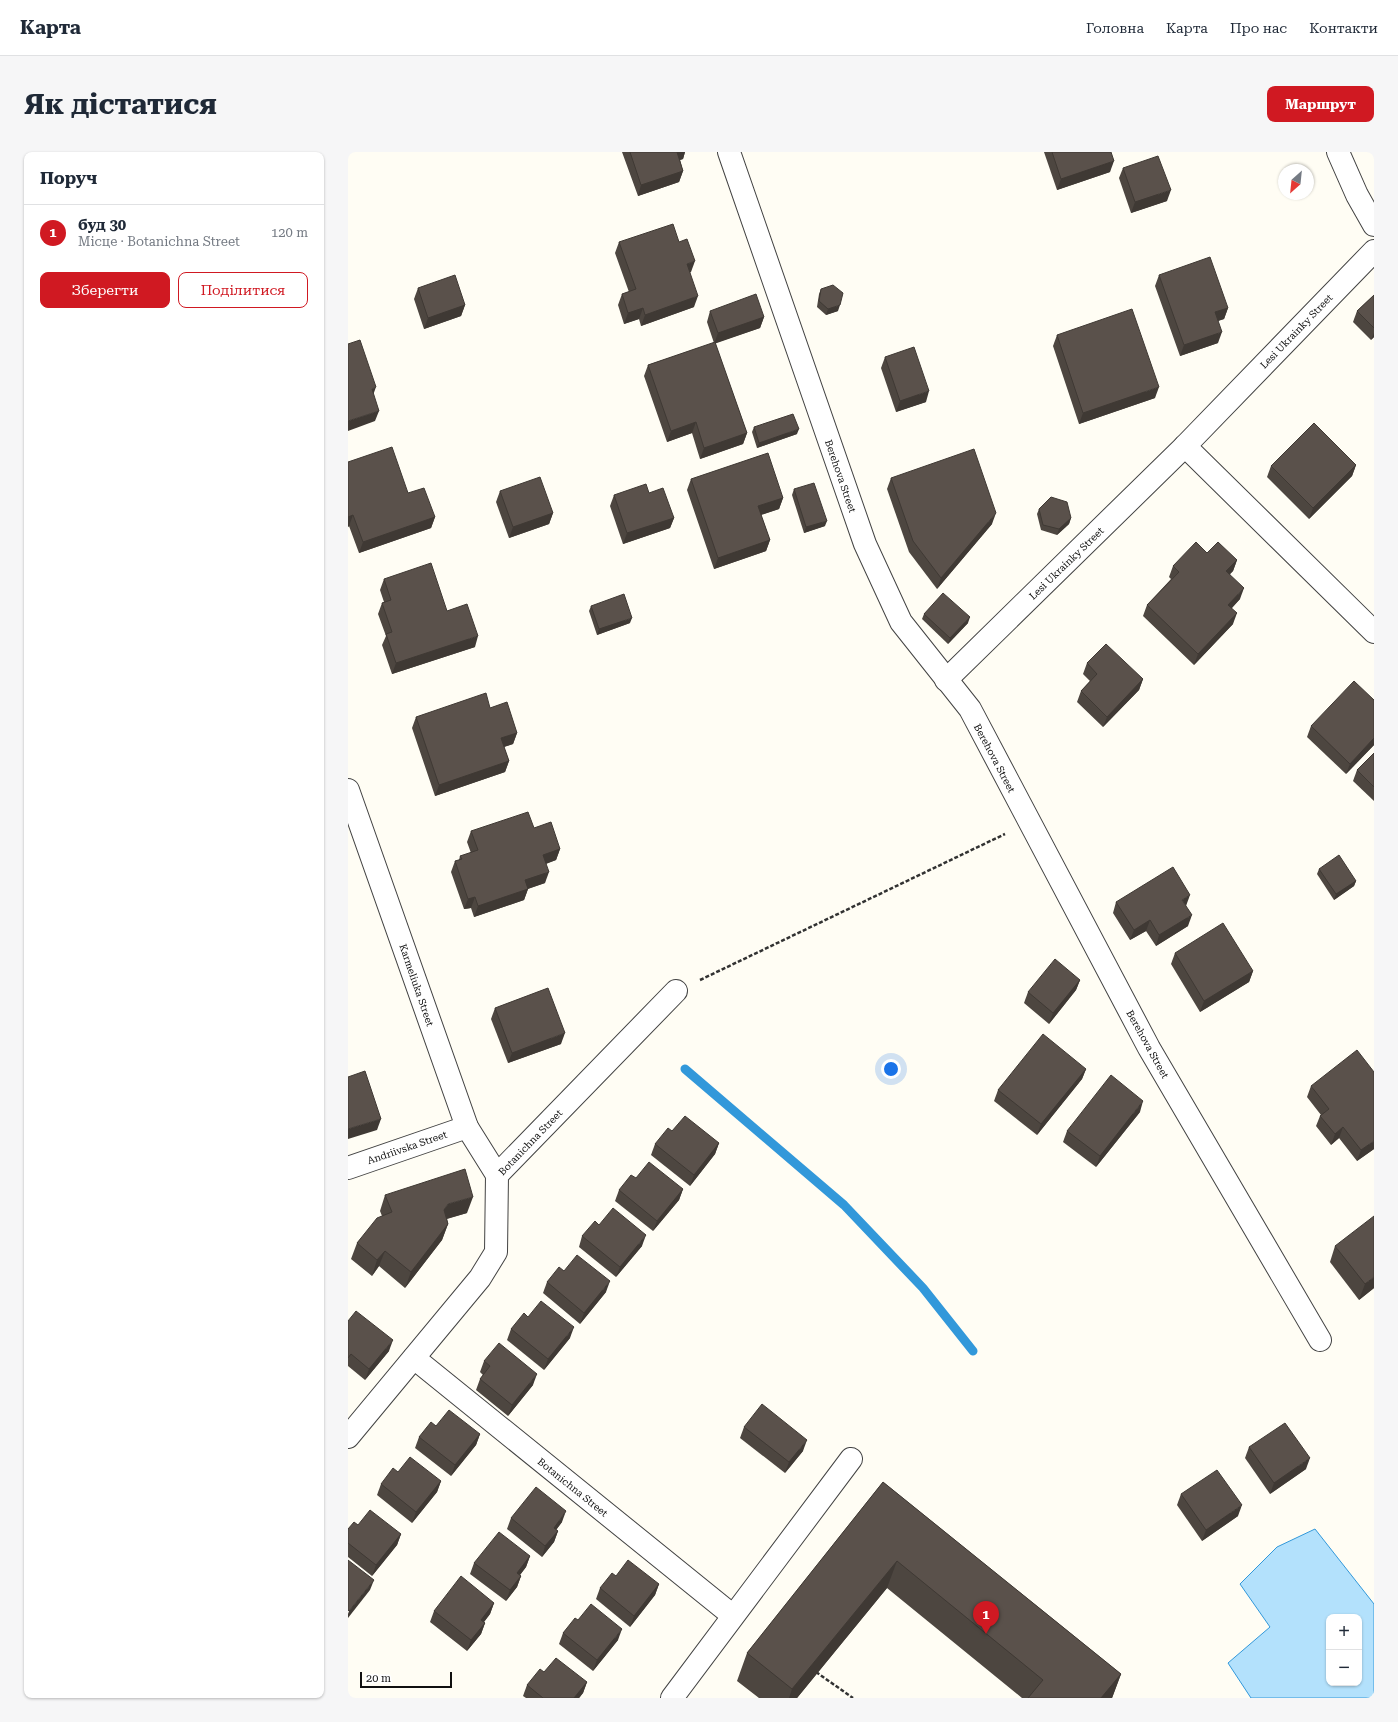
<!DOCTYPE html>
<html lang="uk">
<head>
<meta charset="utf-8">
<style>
  :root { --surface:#fff; --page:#f6f6f7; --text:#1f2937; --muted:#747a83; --line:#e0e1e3; --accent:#d01922 }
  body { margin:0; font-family:"Roboto Serif",serif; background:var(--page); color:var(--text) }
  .controls { position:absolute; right:12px; bottom:12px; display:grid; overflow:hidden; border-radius:8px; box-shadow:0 1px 3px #0004 }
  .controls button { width:36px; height:36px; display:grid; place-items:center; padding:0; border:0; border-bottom:1px solid var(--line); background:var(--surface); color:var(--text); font:20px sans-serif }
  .compass { position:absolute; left:930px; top:12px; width:36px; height:36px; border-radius:50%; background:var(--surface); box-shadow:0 1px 3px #0004; rotate:207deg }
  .scale { position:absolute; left:12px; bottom:10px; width:92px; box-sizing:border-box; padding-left:4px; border:2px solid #101010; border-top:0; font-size:11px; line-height:14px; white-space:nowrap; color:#101010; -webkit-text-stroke:3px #fff; paint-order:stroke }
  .you { position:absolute; left:543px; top:917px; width:14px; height:14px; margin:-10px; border:3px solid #fff; border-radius:50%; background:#1a73e8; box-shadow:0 0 0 6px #1a73e833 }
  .badge { display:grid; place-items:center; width:26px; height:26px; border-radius:50%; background:var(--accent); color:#fff; font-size:13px; font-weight:700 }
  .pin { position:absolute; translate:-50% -33px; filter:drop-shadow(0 1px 2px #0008) }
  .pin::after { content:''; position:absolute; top:21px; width:14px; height:12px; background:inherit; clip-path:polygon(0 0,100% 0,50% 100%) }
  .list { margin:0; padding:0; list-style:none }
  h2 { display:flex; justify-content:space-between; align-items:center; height:52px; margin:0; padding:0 16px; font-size:17px }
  h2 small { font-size:13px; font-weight:400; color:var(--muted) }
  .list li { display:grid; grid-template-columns:26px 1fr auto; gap:12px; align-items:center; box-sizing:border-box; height:56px; padding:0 16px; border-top:1px solid var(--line) }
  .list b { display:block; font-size:15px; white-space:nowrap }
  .list p { margin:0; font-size:13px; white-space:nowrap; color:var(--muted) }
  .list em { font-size:13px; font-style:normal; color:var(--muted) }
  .actions { display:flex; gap:8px; padding:12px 16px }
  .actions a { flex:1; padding:9px 0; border:1px solid var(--accent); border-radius:8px; text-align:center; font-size:14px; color:var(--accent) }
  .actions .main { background:var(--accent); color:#fff }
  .map { position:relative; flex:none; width:1026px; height:1546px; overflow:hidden; border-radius:8px }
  header { display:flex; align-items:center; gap:24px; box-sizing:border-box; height:56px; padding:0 20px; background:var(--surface); border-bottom:1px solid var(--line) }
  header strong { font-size:19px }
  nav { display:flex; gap:22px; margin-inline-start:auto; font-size:14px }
  .intro { display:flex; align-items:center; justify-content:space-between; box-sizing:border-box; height:96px; padding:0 24px }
  h1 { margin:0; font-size:28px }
  .button { padding:10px 18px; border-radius:8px; background:var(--accent); color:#fff; font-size:14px; font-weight:700 }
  main { display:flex; gap:24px; padding:0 24px }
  aside { flex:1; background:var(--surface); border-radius:8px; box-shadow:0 1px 3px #0004 }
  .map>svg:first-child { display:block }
  .water { fill:#b3e1fc; stroke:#3298da; fill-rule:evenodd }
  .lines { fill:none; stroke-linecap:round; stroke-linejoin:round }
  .stream { stroke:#3298da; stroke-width:9 }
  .minor-casing { stroke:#434343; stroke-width:24 }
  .path { stroke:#323232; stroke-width:2.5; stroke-dasharray:4 2; stroke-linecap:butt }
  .minor { stroke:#fff; stroke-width:22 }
  .wall { fill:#4d4640 }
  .shaded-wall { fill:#3f3934 }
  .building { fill:#5a514b; stroke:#3f3934 }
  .labels { text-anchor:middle; stroke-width:4; stroke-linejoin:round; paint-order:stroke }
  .street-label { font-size:10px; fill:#101010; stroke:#fff }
</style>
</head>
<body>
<header>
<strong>Карта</strong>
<nav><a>Головна</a><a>Карта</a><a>Про нас</a><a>Контакти</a></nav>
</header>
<div class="intro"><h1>Як дістатися</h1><a class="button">Маршрут</a></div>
<main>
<aside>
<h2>Поруч<small></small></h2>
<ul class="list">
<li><span class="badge">1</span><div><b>буд 30</b><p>Місце · Botanichna Street</p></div><em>120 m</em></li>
</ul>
<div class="actions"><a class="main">Зберегти</a><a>Поділитися</a></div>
</aside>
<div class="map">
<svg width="1026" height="1546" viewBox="0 0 1026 1546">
  <rect width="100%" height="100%" fill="#fffdf4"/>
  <path class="water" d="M 967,1377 L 1026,1452 L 1026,1546 L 903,1546 L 880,1511 L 922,1475 L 892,1432 L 929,1395 ZM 981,1465 L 1011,1465 L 1011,1531 L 981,1531 Z"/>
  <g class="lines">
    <polyline class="stream" points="337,917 496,1053 575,1136 625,1199"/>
    <defs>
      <g id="minor">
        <polyline points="381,0 517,392 553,470 622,557 801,896 972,1188"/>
        <polyline points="990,0 1009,43 1026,73"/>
        <polyline points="837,294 1026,480"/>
        <polyline points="598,528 837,294 1026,99"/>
        <polyline points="0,638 119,975 149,1023"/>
        <polyline points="0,1016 119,975"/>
        <polyline points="66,1206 384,1463"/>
        <polyline points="0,1285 132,1126 148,1100 149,1023 328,839"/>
        <polyline points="324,1546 503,1307"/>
      </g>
    </defs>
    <use href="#minor" class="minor-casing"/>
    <g class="path">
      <polyline points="352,828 657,682"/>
      <polyline points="468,1520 505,1546"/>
    </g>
    <use href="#minor" class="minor"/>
  </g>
  <g class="wall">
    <polygon points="274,0 337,0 335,7 332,8 335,19 331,30 290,44"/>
    <polygon points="696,0 763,0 762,20 709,38"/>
    <polygon points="775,16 819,49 783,61 771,26"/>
    <polygon points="271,90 331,90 343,120 342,120 346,155 293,174 291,167 276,172 270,153 274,142 281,140 267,101"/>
    <polygon points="811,123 880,156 876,167 870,169 870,191 832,204 807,134"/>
    <polygon points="70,136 117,153 113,164 76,177 66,147"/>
    <polygon points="473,137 490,159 478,163 469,155 471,142"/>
    <polygon points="1026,143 1026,185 1023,188 1005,170 1009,159"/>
    <polygon points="362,159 416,165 412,176 367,191 399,281 395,292 352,307 344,281 319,290 296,224 300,213 366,191 359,170"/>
    <polygon points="709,183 807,246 731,272 705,194"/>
    <polygon points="537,205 578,250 548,260 533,216"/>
    <polygon points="406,275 449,282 409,296 404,280"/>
    <polygon points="0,310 60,341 87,365 83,376 11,401 1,374 0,375"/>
    <polygon points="1008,313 1004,324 961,367 919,325 923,314"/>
    <polygon points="543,326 644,372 589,437 561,400 539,337"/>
    <polygon points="343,327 435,346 431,357 413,363 422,388 418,399 366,417 339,338"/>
    <polygon points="446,337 477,374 456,381 444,343"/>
    <polygon points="152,339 205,361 201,372 161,386 148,350"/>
    <polygon points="301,341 326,366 322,376 275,392 262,354 266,343"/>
    <polygon points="691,357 723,366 721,372 709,383 693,378 689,362"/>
    <polygon points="859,401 889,408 885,419 882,422 892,447 884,456 885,472 846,513 795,464 799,453 823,427 821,425 825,414"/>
    <polygon points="36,427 99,459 127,495 44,522 34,493 38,484 30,462 34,451 36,450 32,438"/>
    <polygon points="243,454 282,471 249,483 241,459"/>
    <polygon points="576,462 620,471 600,492 574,467"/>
    <polygon points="739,511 795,527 791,538 755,575 729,550 733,539 742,529 735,522"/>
    <polygon points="1026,548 1026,593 998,622 959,585 963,574"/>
    <polygon points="142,556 169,581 165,592 156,595 161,609 157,620 87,644 64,576 68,565"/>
    <polygon points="1026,601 1026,649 1005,629 1009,618"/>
    <polygon points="186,676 212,697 208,708 198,712 197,731 180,737 176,748 126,765 123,756 116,757 103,720 107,709 111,708 112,704 123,701 119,690 123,679"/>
    <polygon points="971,717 1008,729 1006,734 986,748 969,722"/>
    <polygon points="768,750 838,754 840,774 808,794 798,779 782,788 765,761"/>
    <polygon points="827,801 905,819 901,830 852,860 823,812"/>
    <polygon points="732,828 728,838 701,872 676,851 680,840"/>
    <polygon points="147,856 213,892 160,911 143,867"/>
    <polygon points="738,917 734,927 689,983 646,949 650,938"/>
    <polygon points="963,934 1026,997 1009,1009 991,986 983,993 968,974 972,964 973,963 959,945"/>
    <polygon points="792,960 748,1015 715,990 719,979"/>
    <polygon points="324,979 371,991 367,1002 342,1034 303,1003 307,992"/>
    <polygon points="335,1037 331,1048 305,1079 267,1049 271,1038"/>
    <polygon points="37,1043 119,1061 99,1067 100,1072 94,1088 57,1136 31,1114 24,1124 3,1107 9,1091 34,1064 32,1059"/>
    <polygon points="251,1073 294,1094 268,1125 231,1095 234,1084"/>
    <polygon points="987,1094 1026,1136 1011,1148 982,1110"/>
    <polygon points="216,1119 258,1140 232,1172 195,1141 199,1130"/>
    <polygon points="180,1165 222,1186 196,1218 159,1188 163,1177"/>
    <polygon points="0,1169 41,1199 17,1228 0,1214"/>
    <polygon points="136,1209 185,1233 160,1264 128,1238 132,1227 135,1223 132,1220"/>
    <polygon points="88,1274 132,1282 128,1293 103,1324 67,1296 71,1285"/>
    <polygon points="396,1275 455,1299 437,1321 392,1286"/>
    <polygon points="901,1295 958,1317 922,1342 897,1306"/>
    <polygon points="93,1329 89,1340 64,1371 29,1343 33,1332"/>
    <polygon points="535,1330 773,1522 764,1546 674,1546 539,1436 449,1546 411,1546 389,1529 399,1501"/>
    <polygon points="833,1342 890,1364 854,1389 829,1353"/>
    <polygon points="163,1366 214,1370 208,1378 210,1379 206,1390 194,1405 159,1377"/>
    <polygon points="10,1373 53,1382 49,1393 24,1424 0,1405 0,1377"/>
    <polygon points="182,1404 178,1415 172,1423 173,1424 169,1435 158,1449 122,1422 126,1411"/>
    <polygon points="268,1424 311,1432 307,1443 282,1475 248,1447 252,1436"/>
    <polygon points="146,1451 142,1462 136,1470 137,1471 133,1482 119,1499 82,1470 86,1459"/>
    <polygon points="230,1468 270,1488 245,1519 211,1492 215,1481"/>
    <polygon points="239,1530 235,1541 231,1546 178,1546 175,1544 179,1533"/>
  </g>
  <g class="shaded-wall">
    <polygon points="329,0 337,0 335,7 325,10"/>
    <polygon points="766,9 762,20 709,38 713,27"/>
    <polygon points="335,19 331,30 290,44 293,33"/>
    <polygon points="823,38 819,49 783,61 787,50"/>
    <polygon points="347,109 343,120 335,123 339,112"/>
    <polygon points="350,144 346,155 293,174 297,163"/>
    <polygon points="117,153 113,164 76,177 80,166"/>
    <polygon points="492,153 490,159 478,163 480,157"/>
    <polygon points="295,156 291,167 276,172 280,161"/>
    <polygon points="880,156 876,167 863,171 867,160"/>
    <polygon points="416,165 412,176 366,192 370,181"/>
    <polygon points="874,180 870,191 832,204 836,193"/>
    <polygon points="1026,181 1026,185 1023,188"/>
    <polygon points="28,235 24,246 24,237"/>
    <polygon points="811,235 807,246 731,272 735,261"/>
    <polygon points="581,239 578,250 548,260 552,249"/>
    <polygon points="31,259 27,269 0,279 0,269"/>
    <polygon points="348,270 344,281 319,290 323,279"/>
    <polygon points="451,277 449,282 409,296 411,291"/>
    <polygon points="399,281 395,292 352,307 356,296"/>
    <polygon points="1008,313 1004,324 961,367 965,356"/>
    <polygon points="435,346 431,357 406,365 410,354"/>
    <polygon points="205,361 201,372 161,386 165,375"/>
    <polygon points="648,361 644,372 589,437 593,426"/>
    <polygon points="5,363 1,374 0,375 0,365"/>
    <polygon points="87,365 83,376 11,401 15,390"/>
    <polygon points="326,366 322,376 275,392 279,381"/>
    <polygon points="723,366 721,372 709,383 711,377"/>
    <polygon points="479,369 477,374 456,381 458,375"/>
    <polygon points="422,388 418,399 366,417 370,406"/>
    <polygon points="889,408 885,419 874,430 878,419"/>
    <polygon points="896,436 892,447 876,464 880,453"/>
    <polygon points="889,461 885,472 846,513 850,502"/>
    <polygon points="622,465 620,471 600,492 602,486"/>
    <polygon points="284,466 282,471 249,483 251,477"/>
    <polygon points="130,484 127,495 44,522 48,511"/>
    <polygon points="795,527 791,538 755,575 759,565"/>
    <polygon points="169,581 165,592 149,597 153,586"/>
    <polygon points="1026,586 1026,593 998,622 1002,612"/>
    <polygon points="161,609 157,620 87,644 91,633"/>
    <polygon points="212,697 208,708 191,714 195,703"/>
    <polygon points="201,720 197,731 173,739 177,728"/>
    <polygon points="1008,729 1006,734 986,748 988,742"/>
    <polygon points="180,737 176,748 126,765 130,754"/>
    <polygon points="842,743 838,754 834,748"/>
    <polygon points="127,745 123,756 116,757 120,747"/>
    <polygon points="844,763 840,774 808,794 811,783"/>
    <polygon points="802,768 798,779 782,788 786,778"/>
    <polygon points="905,819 901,830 852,860 856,849"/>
    <polygon points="732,828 728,838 701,872 705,861"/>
    <polygon points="217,881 213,892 160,911 164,901"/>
    <polygon points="738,917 734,927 689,983 693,972"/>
    <polygon points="795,949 792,960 748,1015 752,1004"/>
    <polygon points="33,967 29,978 0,987 0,977"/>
    <polygon points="995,975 991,986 983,993 987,982"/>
    <polygon points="1026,989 1026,997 1009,1009 1013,998"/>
    <polygon points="371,991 367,1002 342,1034 346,1023"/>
    <polygon points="335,1037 331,1048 305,1079 309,1069"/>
    <polygon points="125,1045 119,1061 94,1068 96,1058 100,1052"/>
    <polygon points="100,1072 94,1088 57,1136 63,1120"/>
    <polygon points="298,1083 294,1094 268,1125 272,1115"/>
    <polygon points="37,1099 31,1114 24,1124 29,1108"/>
    <polygon points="1026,1125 1026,1136 1011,1148 1017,1132"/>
    <polygon points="262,1129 258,1140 232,1172 236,1161"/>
    <polygon points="226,1175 222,1186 196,1218 200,1207"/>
    <polygon points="45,1188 41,1199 17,1228 21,1217"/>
    <polygon points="189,1222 185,1233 160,1264 164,1253"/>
    <polygon points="132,1282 128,1293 103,1324 107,1313"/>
    <polygon points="459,1288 455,1299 437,1321 441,1310"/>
    <polygon points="962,1306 958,1317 922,1342 926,1331"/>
    <polygon points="93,1329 89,1340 64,1371 68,1360"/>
    <polygon points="894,1353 890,1364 854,1389 858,1378"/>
    <polygon points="218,1359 214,1370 202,1386 206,1376"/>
    <polygon points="210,1379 206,1390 194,1405 197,1394"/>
    <polygon points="53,1382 49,1393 24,1424 28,1413"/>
    <polygon points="182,1404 178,1415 165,1432 169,1421"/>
    <polygon points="549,1409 539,1436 449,1546 441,1546 444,1537"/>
    <polygon points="173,1424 169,1435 158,1449 162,1438"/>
    <polygon points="26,1428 22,1438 0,1466 0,1462 1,1459"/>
    <polygon points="311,1432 307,1443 282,1475 286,1464"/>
    <polygon points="146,1451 142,1462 129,1479 133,1468"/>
    <polygon points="137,1471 133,1482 119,1499 123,1488"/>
    <polygon points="274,1477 270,1488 245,1519 249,1508"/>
    <polygon points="773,1522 764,1546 753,1546"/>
    <polygon points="239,1530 235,1541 231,1546 226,1546"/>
  </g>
  <g class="building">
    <polygon points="282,0 329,0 335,19 293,33"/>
    <polygon points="704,0 763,0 766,9 713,27"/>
    <polygon points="810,4 823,38 787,50 775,16"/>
    <polygon points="325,72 331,90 339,87 347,109 339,112 350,144 297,163 295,156 280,161 274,142 288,137 271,90"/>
    <polygon points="862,105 880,156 867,160 874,180 836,193 811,123"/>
    <polygon points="107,123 117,153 80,166 70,136"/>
    <polygon points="485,133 495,141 492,153 480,157 471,149 473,137"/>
    <polygon points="408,142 416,165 370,181 362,159"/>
    <polygon points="1026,143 1026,176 1009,159"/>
    <polygon points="784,157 811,235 735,261 709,183"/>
    <polygon points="12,188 28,235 24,237 31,259 0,269 0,192"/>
    <polygon points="367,190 399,281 356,296 348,270 323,279 300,213"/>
    <polygon points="566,195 581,239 552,249 537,205"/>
    <polygon points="445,262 451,277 411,291 406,275"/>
    <polygon points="966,271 1008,313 965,356 923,314"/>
    <polygon points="44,295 60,341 76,336 87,365 15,390 5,363 0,365 0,310"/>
    <polygon points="626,297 648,361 593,426 565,389 543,326"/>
    <polygon points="420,301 435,346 410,354 422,388 370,406 343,327"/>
    <polygon points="192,325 205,361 165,375 152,339"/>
    <polygon points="466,331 479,369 458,375 446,337"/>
    <polygon points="298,332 301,341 315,336 326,366 279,381 266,343"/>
    <polygon points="703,345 719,350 723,366 711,377 695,373 691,357"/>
    <polygon points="848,390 859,401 870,390 889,408 878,419 896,436 880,453 889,461 850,502 799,453 831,420 825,414"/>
    <polygon points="83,411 99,459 119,452 130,484 48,511 38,482 44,480 34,451 43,448 36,427"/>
    <polygon points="595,441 622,465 602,486 576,462"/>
    <polygon points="276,442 284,466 251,477 243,454"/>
    <polygon points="758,492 795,527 759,565 733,539 749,522 739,511"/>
    <polygon points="1006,529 1026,548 1026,586 1002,612 963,574"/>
    <polygon points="138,541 142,556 159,550 169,581 153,586 161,609 91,633 68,565"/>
    <polygon points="1026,601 1026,635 1009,618"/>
    <polygon points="180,660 186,676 203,670 212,697 195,703 201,720 177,728 180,737 130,754 127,745 120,747 107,709 114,707 112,704 130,698 123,679"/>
    <polygon points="991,703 1008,729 988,742 971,717"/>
    <polygon points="825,715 842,743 834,748 844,763 811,783 802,768 786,778 768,750"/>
    <polygon points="875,771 905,819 856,849 827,801"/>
    <polygon points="707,807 732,828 705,861 680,840"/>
    <polygon points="200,836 217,881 164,901 147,856"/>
    <polygon points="695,882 738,917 693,972 650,938"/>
    <polygon points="1009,898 1026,920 1026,989 1013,998 995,975 987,982 972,964 981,957 963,934"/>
    <polygon points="17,919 33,967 0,977 0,925"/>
    <polygon points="763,923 795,949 752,1004 719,979"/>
    <polygon points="337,964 371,991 346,1023 307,992 320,976 324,979"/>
    <polygon points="301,1010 335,1037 309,1069 271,1038 283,1023 288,1026"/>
    <polygon points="117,1017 125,1045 100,1052 96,1058 100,1072 63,1120 37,1099 29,1108 9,1091 29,1066 44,1060 37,1043"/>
    <polygon points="265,1056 298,1083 272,1115 234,1084 247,1069 251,1073"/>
    <polygon points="1026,1064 1026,1125 1017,1132 987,1094"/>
    <polygon points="229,1103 262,1129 236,1161 199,1130 211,1115 216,1119"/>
    <polygon points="193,1149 226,1175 200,1207 163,1177 176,1161 180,1165"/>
    <polygon points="8,1159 45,1188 21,1217 3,1202 0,1206 0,1169"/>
    <polygon points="151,1191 189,1222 164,1253 132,1227 142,1214 136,1209"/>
    <polygon points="414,1252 459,1288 441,1310 396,1275"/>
    <polygon points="101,1258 132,1282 107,1313 71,1285 83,1270 88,1274"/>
    <polygon points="937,1271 962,1306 926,1331 901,1295"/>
    <polygon points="62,1305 93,1329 68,1360 33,1332 45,1316 50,1320"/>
    <polygon points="869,1318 894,1353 858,1378 833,1342"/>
    <polygon points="535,1330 773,1522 753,1546 680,1546 695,1528 549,1409 444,1537 399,1501"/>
    <polygon points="188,1335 218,1359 206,1376 210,1379 197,1394 163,1366"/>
    <polygon points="22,1358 53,1382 28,1413 0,1391 0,1377 6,1370 10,1373"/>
    <polygon points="151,1380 182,1404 169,1421 173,1424 162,1438 126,1411"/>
    <polygon points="0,1408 26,1428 1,1459 0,1458"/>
    <polygon points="280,1408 311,1432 286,1464 252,1436 264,1421 268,1424"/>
    <polygon points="113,1424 146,1451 133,1468 137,1471 123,1488 86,1459"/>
    <polygon points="243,1452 274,1477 249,1508 215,1481 227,1466 230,1468"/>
    <polygon points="208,1506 239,1530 226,1546 195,1546 179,1533 192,1517 196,1520"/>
  </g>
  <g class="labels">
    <g class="street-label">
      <text transform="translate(948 179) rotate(-46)" y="4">Lesi Ukrainky Street</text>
      <text transform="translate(493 324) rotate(71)" y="4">Berehova Street</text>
      <text transform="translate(718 411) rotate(-44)" y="4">Lesi Ukrainky Street</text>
      <text transform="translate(647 606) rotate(62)" y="4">Berehova Street</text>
      <text transform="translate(69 833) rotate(71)" y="4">Karmeliuka Street</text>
      <text transform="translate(800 892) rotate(61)" y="4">Berehova Street</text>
      <text transform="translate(182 990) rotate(-46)" y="4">Botanichna Street</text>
      <text transform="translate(59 995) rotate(-19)" y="4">Andriivska Street</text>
      <text transform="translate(225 1335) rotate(39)" y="4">Botanichna Street</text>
    </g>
  </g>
</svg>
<div class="controls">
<button>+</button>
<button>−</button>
</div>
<svg class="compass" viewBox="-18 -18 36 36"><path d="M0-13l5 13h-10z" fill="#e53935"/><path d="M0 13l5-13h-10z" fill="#747a83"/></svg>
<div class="scale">20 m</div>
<div class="you"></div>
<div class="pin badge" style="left:638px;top:1482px">1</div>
</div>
</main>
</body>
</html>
